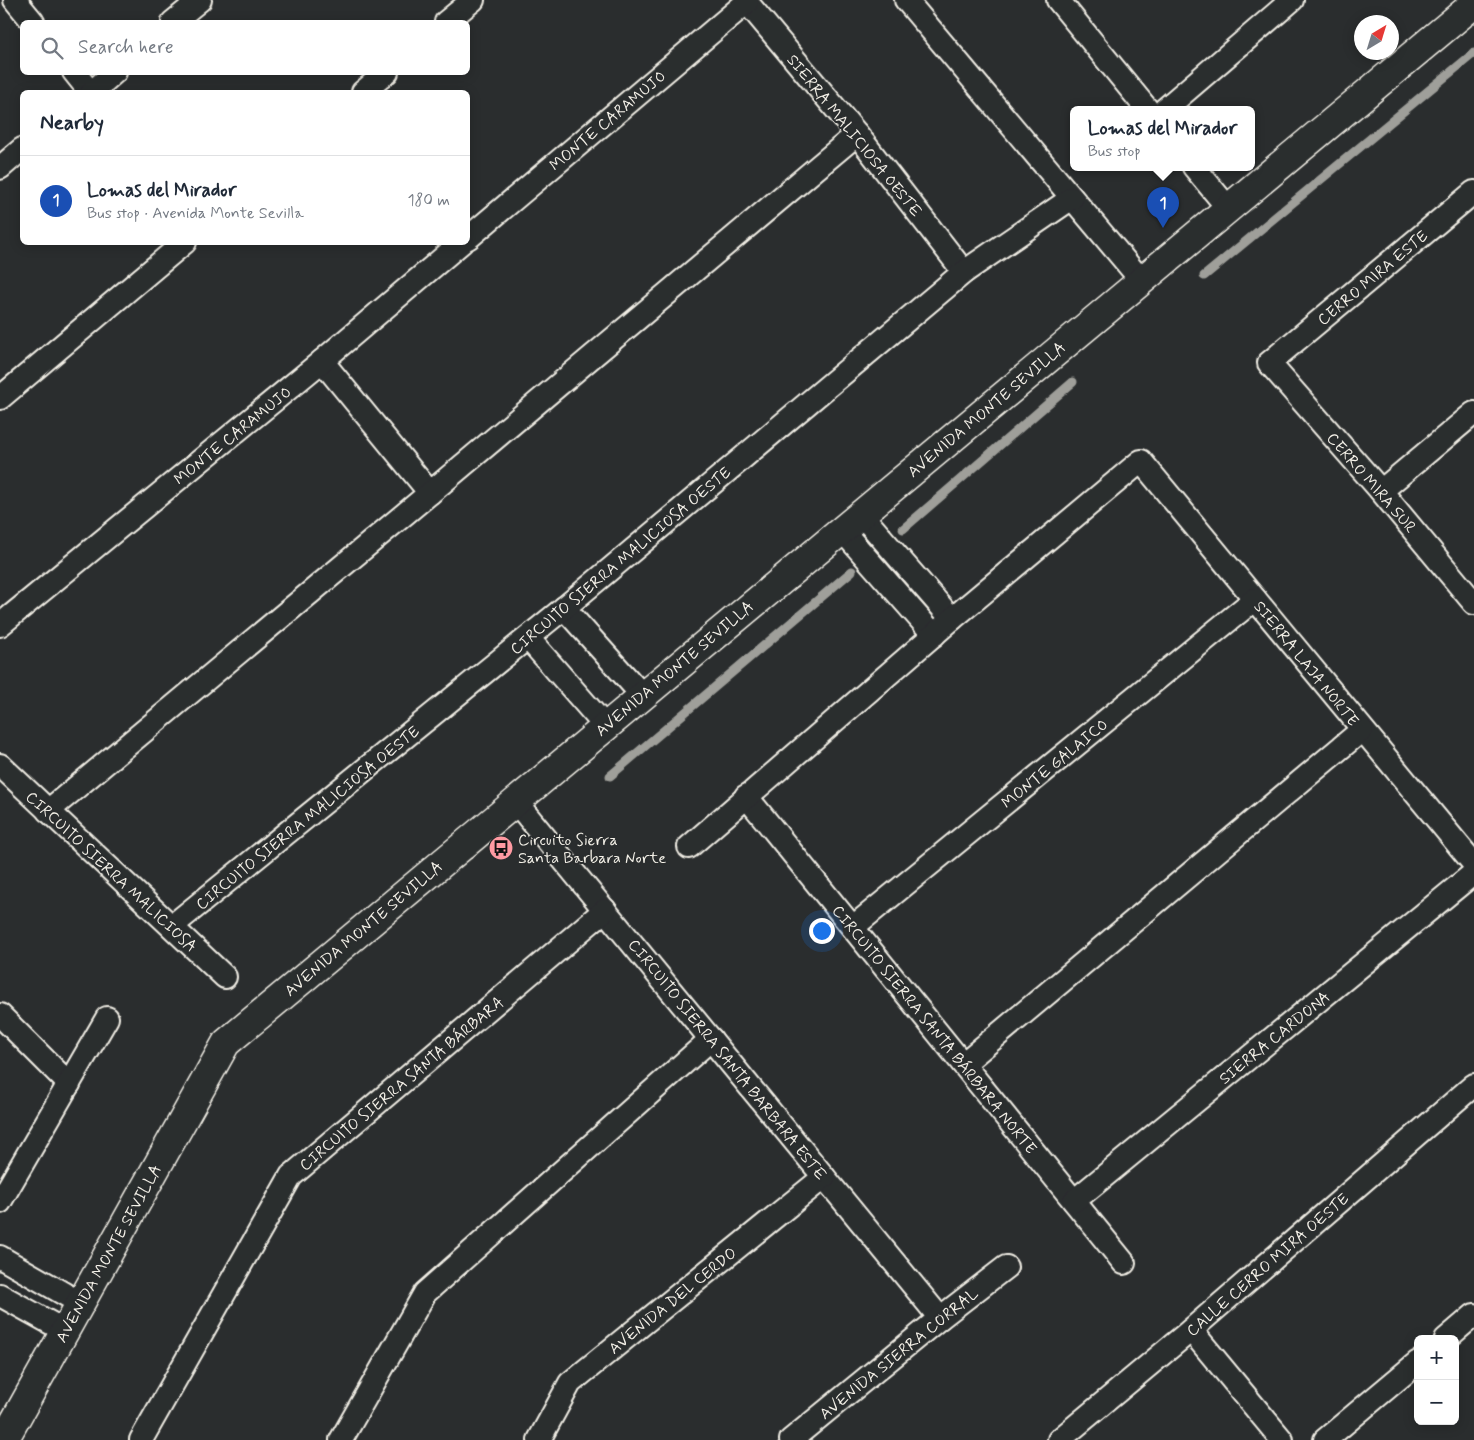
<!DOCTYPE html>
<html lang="en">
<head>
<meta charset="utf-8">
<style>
  :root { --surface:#fff; --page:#f2f2f3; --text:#1f2937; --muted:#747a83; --line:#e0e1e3; --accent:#db2777 }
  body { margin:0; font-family:Mynerve,sans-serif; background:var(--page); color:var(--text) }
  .controls { position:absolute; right:15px; bottom:15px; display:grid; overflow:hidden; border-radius:8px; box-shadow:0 2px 12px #0003 }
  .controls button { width:45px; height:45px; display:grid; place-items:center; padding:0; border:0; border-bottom:1px solid var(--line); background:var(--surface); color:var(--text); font:25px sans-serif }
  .compass { position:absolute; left:1354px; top:15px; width:45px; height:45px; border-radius:50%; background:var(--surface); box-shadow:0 2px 12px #0003; rotate:38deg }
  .you { position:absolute; left:821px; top:930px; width:18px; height:18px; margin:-12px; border:4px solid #fff; border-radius:50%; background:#1a73e8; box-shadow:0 0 0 8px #1a73e833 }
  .badge { display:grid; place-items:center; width:32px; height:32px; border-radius:50%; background:var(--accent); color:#fff; font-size:16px; font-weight:700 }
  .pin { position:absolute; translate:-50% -41px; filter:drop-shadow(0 1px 2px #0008) }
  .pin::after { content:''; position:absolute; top:26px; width:18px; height:15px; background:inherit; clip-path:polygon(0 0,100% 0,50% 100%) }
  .popup { position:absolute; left:1070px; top:106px; width:185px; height:65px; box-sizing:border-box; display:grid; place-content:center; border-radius:8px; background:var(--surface); filter:drop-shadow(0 1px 4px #0005); font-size:16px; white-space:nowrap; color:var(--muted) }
  .popup b { font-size:19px; color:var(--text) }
  .popup::after { content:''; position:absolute; left:50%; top:100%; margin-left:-10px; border:10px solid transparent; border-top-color:var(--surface) }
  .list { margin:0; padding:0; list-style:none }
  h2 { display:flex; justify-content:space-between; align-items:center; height:65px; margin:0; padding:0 20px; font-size:21px }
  h2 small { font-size:16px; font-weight:400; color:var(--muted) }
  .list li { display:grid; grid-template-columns:32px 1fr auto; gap:15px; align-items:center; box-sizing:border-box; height:90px; padding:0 20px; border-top:1px solid var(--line) }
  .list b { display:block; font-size:19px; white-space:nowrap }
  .list p { margin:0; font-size:16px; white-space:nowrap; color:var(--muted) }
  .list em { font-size:16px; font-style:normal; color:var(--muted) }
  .icon { flex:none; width:28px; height:28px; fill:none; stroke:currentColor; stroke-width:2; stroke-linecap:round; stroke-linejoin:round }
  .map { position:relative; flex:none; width:1474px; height:1440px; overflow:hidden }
  .search { position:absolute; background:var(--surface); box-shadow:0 2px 12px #0003; left:20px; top:20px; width:450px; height:55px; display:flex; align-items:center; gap:12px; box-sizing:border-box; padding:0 18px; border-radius:8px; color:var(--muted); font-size:19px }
  .panel { position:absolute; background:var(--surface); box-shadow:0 2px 12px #0003; left:20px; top:90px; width:450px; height:155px; border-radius:8px }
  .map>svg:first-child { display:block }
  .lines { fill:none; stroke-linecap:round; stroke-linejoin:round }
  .stream { stroke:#9f9f9a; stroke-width:9 }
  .street-casing { stroke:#f4f1e8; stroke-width:26 }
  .secondary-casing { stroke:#f4f1e8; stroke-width:31 }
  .street { stroke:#2a2d2e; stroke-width:22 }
  .secondary { stroke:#2a2d2e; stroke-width:28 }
  .labels { text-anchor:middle; stroke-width:4; stroke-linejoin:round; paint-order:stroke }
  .street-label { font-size:16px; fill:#f4f1e8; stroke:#2a2d2e }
  .poi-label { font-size:16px; fill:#f4f1e8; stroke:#2a2d2e; text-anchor:start }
</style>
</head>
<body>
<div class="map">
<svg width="1474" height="1440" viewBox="0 0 1474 1440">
  <rect width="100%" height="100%" fill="#2a2d2e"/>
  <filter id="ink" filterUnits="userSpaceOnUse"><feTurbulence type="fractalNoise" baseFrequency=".02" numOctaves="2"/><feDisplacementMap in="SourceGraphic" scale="10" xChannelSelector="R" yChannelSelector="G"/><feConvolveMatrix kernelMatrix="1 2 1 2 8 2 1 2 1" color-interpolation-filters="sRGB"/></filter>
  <g filter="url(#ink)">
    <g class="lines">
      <g class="stream">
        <polyline points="1204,276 1474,53"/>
        <polyline points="903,529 1073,382"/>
        <polyline points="610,776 852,571"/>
      </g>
      <defs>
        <g id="street">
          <polyline points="15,0 33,22"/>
          <polyline points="745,0 857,134 964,272"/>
          <polyline points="906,0 1141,280"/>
          <polyline points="1058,0 1147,109"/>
          <polyline points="173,22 200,0"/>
          <polyline points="446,22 473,0"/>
          <polyline points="74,72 90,92"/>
          <polyline points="92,92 115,72"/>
          <polyline points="363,92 387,72"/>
          <polyline points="1165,109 1292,0"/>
          <polyline points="1194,167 1228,208"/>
          <polyline points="0,168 22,149"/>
          <polyline points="1474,192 1269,363 1381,491 1474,603"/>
          <polyline points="468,238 747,2"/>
          <polyline points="322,361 430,493"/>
          <polyline points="0,398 185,242"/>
          <polyline points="1381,491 1474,413"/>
          <polyline points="860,513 952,619"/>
          <polyline points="841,529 934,635"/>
          <polyline points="564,608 642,695"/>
          <polyline points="0,625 322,361 462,242"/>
          <polyline points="528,638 605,726"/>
          <polyline points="0,765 225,977"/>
          <polyline points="746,796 1124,1263"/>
          <polyline points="515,801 940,1318"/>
          <polyline points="48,811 430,493 857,134"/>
          <polyline points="689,847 952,619 1141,461 1474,864"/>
          <polyline points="172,926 564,608 964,272 1072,198"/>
          <polyline points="853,927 1255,599"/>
          <polyline points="0,1015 69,1084"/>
          <polyline points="963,1064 1362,730"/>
          <polyline points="1074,1201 1474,873"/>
          <polyline points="0,1202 107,1018"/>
          <polyline points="0,1257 80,1303"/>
          <polyline points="0,1295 65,1331"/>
          <polyline points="1191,1330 1282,1440"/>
          <polyline points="1446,1339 1474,1315"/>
          <polyline points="141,1440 291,1176 605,910"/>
          <polyline points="341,1440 425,1293 711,1039"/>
          <polyline points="539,1440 570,1383 824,1177"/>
          <polyline points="791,1440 940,1318 1006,1267"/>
          <polyline points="1059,1440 1191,1330 1474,1085"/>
          <polyline points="1325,1440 1418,1362"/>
        </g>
        <polyline id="secondary" points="4,1440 226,1043 1474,4"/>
      </defs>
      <use href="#street" class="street-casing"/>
      <use href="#secondary" class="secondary-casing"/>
      <use href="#street" class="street"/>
      <use href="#secondary" class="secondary"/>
    </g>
  </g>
  <defs>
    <symbol id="bus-disc" viewBox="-11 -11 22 22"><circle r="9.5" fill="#ff9aa2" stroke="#2a2d2e"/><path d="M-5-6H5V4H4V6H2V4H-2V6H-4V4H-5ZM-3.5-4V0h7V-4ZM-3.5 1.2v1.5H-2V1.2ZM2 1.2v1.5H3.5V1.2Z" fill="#111"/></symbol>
  </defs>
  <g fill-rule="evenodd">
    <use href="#bus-disc" x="487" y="834" width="28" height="28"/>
  </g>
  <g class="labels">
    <g class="street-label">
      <text transform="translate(607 120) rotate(-40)" y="6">MONTE CARAMUJO</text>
      <text transform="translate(855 135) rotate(51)" y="6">SIERRA MALICIOSA OESTE</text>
      <text transform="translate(1372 277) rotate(-40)" y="6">CERRO MIRA ESTE</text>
      <text transform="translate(986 409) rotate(-40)" y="6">AVENIDA MONTE SEVILLA</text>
      <text transform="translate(232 435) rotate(-39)" y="6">MONTE CARAMUJO</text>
      <text transform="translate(1372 482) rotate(49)" y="6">CERRO MIRA SUR</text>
      <text transform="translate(620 560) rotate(-40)" y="6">CIRCUITO SIERRA MALICIOSA OESTE</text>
      <text transform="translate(1307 663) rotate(51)" y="6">SIERRA LAJA NORTE</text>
      <text transform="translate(674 668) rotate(-40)" y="6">AVENIDA MONTE SEVILLA</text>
      <text transform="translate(1054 763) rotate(-39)" y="6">MONTE GALAICO</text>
      <text transform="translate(307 817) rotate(-39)" y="6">CIRCUITO SIERRA MALICIOSA OESTE</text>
      <text transform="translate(112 871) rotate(43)" y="6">CIRCUITO SIERRA MALICIOSA</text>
      <text transform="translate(363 928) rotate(-40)" y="6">AVENIDA MONTE SEVILLA</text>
      <text transform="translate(935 1029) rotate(51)" y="6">CIRCUITO SIERRA SANTA BÁRBARA NORTE</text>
      <text transform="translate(1274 1037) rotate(-39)" y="6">SIERRA CARDONA</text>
      <text transform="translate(728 1059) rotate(51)" y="6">CIRCUITO SIERRA SANTA BARBARA ESTE</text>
      <text transform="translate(401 1083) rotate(-40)" y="6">CIRCUITO SIERRA SANTA BÁRBARA</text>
      <text transform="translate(108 1253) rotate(-61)" y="6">AVENIDA MONTE SEVILLA</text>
      <text transform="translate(1267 1264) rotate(-41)" y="6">CALLE CERRO MIRA OESTE</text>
      <text transform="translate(672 1300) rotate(-39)" y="6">AVENIDA DEL CERDO</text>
      <text transform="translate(898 1353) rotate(-39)" y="6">AVENIDA SIERRA CORRAL</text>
    </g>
    <g class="poi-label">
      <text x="518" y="845">Circuito Sierra<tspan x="518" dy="18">Santa Barbara Norte</tspan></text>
    </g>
  </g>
</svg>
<div class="controls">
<button>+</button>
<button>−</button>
</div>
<svg class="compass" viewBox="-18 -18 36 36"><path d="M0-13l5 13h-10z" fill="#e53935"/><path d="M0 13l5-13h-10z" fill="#747a83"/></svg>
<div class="you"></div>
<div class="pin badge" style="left:1163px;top:228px;background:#1a4fb4">1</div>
<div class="popup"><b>Lomas del Mirador</b>Bus stop</div>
<div class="search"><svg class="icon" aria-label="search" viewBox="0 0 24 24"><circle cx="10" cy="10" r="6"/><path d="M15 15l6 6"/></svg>Search here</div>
<section class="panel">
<h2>Nearby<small></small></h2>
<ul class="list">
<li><span class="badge" style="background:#1a4fb4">1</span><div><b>Lomas del Mirador</b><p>Bus stop · Avenida Monte Sevilla</p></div><em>180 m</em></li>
</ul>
</section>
</div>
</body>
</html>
